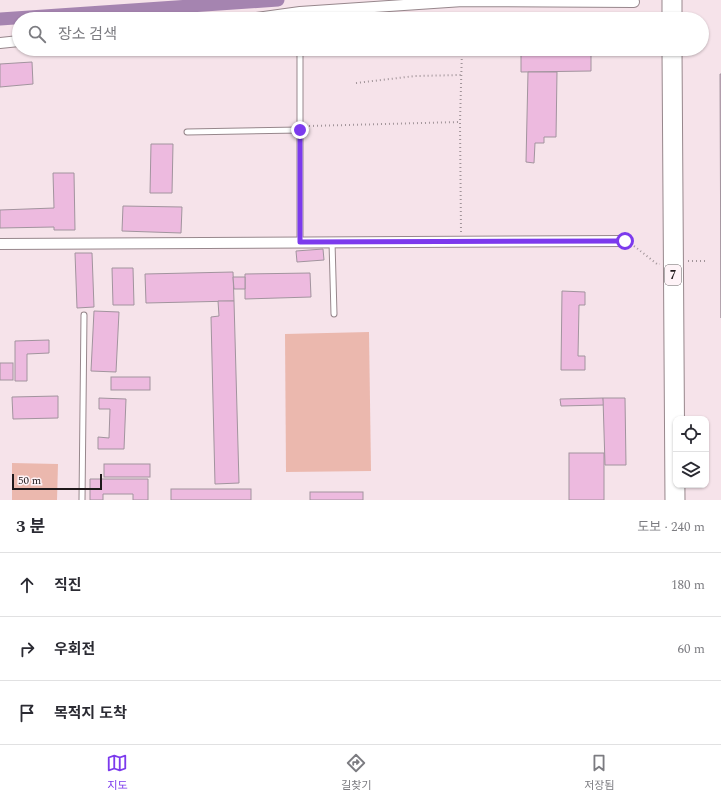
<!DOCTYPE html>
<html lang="ko">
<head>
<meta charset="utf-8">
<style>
  :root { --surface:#fff; --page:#f7f7f7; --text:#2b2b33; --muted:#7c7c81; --line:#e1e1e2; --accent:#7c3aed }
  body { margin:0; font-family:Spectral,"Noto Sans KR",serif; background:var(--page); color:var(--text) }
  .controls { position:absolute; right:12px; bottom:12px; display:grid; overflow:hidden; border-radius:8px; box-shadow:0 1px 3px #0004 }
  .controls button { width:36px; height:36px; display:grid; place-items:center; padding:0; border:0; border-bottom:1px solid var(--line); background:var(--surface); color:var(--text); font:20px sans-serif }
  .scale { position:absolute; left:12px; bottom:10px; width:90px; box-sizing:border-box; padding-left:4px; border:2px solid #1f191b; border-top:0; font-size:11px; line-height:14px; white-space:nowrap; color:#1f191b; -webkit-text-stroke:3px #fef3f7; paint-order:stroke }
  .stop { position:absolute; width:12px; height:12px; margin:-9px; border:3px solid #7c3aed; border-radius:50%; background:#fff }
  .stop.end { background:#7c3aed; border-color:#fff; box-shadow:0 1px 4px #0008 }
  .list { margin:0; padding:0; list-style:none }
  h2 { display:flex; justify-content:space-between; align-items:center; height:52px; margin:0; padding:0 16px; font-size:17px }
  h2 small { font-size:13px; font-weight:400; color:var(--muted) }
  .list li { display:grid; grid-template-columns:26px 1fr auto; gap:12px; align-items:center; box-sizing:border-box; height:64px; padding:0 16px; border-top:1px solid var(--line) }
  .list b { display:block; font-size:15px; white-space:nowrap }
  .list em { font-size:13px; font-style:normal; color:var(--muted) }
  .icon { flex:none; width:22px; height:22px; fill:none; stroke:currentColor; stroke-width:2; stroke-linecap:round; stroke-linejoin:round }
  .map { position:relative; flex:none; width:721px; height:500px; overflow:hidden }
  .search { position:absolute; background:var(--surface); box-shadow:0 1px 3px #0004; left:12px; right:12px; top:12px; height:44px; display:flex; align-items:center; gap:10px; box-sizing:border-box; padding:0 14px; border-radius:22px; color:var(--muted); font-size:15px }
  .sheet { height:244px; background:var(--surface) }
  nav { display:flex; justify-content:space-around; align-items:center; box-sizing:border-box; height:56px; border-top:1px solid var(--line); background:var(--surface); font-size:11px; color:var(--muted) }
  nav a { display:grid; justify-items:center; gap:2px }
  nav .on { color:var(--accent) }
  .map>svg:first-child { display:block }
  .green { fill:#ebb8ae }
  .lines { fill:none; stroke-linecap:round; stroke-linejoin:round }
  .canal { stroke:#a584b0; stroke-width:13 }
  .building { fill:#edbadf; stroke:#a2949e }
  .lane-casing { stroke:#97878c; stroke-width:7 }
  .street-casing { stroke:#97878c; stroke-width:12 }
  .highway-casing { stroke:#97878c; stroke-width:21 }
  .path { stroke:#a19499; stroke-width:2; stroke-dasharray:1 3; stroke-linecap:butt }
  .lane { stroke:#fff; stroke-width:5 }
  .street { stroke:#fff; stroke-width:10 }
  .highway { stroke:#fff; stroke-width:19 }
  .route { stroke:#7c3aed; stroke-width:5 }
  .labels { text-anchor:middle; stroke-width:3.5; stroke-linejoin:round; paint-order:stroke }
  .shield { fill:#fef3f7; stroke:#625a5d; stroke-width:1 }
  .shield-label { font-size:12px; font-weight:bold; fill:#1f191b }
</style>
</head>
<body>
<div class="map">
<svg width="721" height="500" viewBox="0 0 721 500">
  <rect width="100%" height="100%" fill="#f6e3ea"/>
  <g class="green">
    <polygon points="369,332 371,471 286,472 285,334"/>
    <polygon points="12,463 58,464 57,500 12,500"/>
  </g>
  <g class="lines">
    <polyline class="canal" points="0,19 278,0"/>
  </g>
  <g class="building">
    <polygon points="521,49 591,49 591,71 521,72"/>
    <polygon points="32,62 33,84 0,87 0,64"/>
    <polygon points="528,72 557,72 556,137 544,137 544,143 535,143 534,163 526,162"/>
    <polygon points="720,74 721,74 721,318"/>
    <polygon points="151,144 173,144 172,193 150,193"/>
    <polygon points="53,173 74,173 75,230 54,230 54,227 0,228 0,210 54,208"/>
    <polygon points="123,206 182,207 181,233 122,231"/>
    <polygon points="323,249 324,260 297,262 296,251"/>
    <polygon points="75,253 92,253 94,307 77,308"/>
    <polygon points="112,268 133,268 134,305 113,305"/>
    <polygon points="233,272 234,301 146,303 145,274"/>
    <polygon points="310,273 311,297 245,299 245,274"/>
    <polygon points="233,277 245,277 245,289 234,289"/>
    <polygon points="562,291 585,292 585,305 579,305 578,356 585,356 585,370 561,370"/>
    <polygon points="218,301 234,301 239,483 215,484 211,317 219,316"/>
    <polygon points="94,311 119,312 116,372 91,371"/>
    <polygon points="49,340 49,353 27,354 27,381 15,381 15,341"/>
    <rect x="0" y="363" width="13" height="17"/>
    <rect x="111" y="377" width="39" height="13"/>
    <polygon points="58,396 58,418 13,419 12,397"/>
    <polygon points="99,398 126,399 124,449 98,449 98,437 109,438 110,409 99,409"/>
    <polygon points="603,398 604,405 561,406 560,399"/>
    <polygon points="603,398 625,398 626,465 605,465"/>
    <rect x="569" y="453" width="35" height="47"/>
    <rect x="104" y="464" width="46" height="13"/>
    <polygon points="90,479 148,479 148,500 133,500 133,494 103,494 103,500 90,500"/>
    <rect x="171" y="489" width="80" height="11"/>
    <rect x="310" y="492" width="53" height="8"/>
  </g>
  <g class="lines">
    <defs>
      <g id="lane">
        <polyline points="300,49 300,242"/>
        <polyline points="187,132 300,130"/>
        <polyline points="332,242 334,314"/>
        <polyline points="82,500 84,315"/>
      </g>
      <g id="street">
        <polyline points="249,19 300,12 463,1 634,2"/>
        <polyline points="0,43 19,41"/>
        <polyline points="0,244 625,241"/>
      </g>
      <g id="highway">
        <polyline points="672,0 672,19"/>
        <polyline points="672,49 675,500"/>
      </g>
    </defs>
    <use href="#lane" class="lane-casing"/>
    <use href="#street" class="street-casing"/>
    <use href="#highway" class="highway-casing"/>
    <g class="path">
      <polyline points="463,19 463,12"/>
      <polyline points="356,83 415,76 461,75"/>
      <polyline points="309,126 460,122"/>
      <polyline points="461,232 460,122 462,49"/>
      <polyline points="634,246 657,264 660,264"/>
      <polyline points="688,261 707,261"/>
    </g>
    <use href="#lane" class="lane"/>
    <use href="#street" class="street"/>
    <use href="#highway" class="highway"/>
  </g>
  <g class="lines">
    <polyline class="route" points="300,130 300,242 625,241"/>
  </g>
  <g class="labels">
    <rect class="shield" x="665" y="265" width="16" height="20" rx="3"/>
    <g class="shield-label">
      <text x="673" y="279">7</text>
    </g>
  </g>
</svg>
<div class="controls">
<button><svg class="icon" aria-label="locate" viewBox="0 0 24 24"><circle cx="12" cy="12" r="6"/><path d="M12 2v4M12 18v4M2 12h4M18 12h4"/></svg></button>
<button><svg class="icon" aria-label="layers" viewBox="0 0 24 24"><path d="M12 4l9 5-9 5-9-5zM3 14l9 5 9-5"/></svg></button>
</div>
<div class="scale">50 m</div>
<div class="stop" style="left:625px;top:241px"></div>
<div class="stop end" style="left:300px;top:130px"></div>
<div class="search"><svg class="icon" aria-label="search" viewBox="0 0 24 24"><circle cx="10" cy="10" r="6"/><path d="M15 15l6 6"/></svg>장소 검색</div>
</div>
<section class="sheet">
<h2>3 분<small>도보 · 240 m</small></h2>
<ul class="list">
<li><svg class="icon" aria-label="ahead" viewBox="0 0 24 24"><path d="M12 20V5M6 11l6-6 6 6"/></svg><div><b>직진</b></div><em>180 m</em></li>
<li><svg class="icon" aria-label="right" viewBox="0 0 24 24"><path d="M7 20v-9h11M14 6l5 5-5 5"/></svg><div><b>우회전</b></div><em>60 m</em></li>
<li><svg class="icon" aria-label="arrive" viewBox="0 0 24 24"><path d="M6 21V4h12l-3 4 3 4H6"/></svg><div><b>목적지 도착</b></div></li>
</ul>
</section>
<nav>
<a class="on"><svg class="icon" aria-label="map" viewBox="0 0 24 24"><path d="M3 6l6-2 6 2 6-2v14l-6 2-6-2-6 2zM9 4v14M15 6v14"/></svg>지도</a>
<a><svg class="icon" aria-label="directions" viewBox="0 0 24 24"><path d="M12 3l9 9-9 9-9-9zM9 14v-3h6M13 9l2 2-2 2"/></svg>길찾기</a>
<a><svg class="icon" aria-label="saved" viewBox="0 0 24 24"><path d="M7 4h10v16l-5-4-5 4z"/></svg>저장됨</a>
</nav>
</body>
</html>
